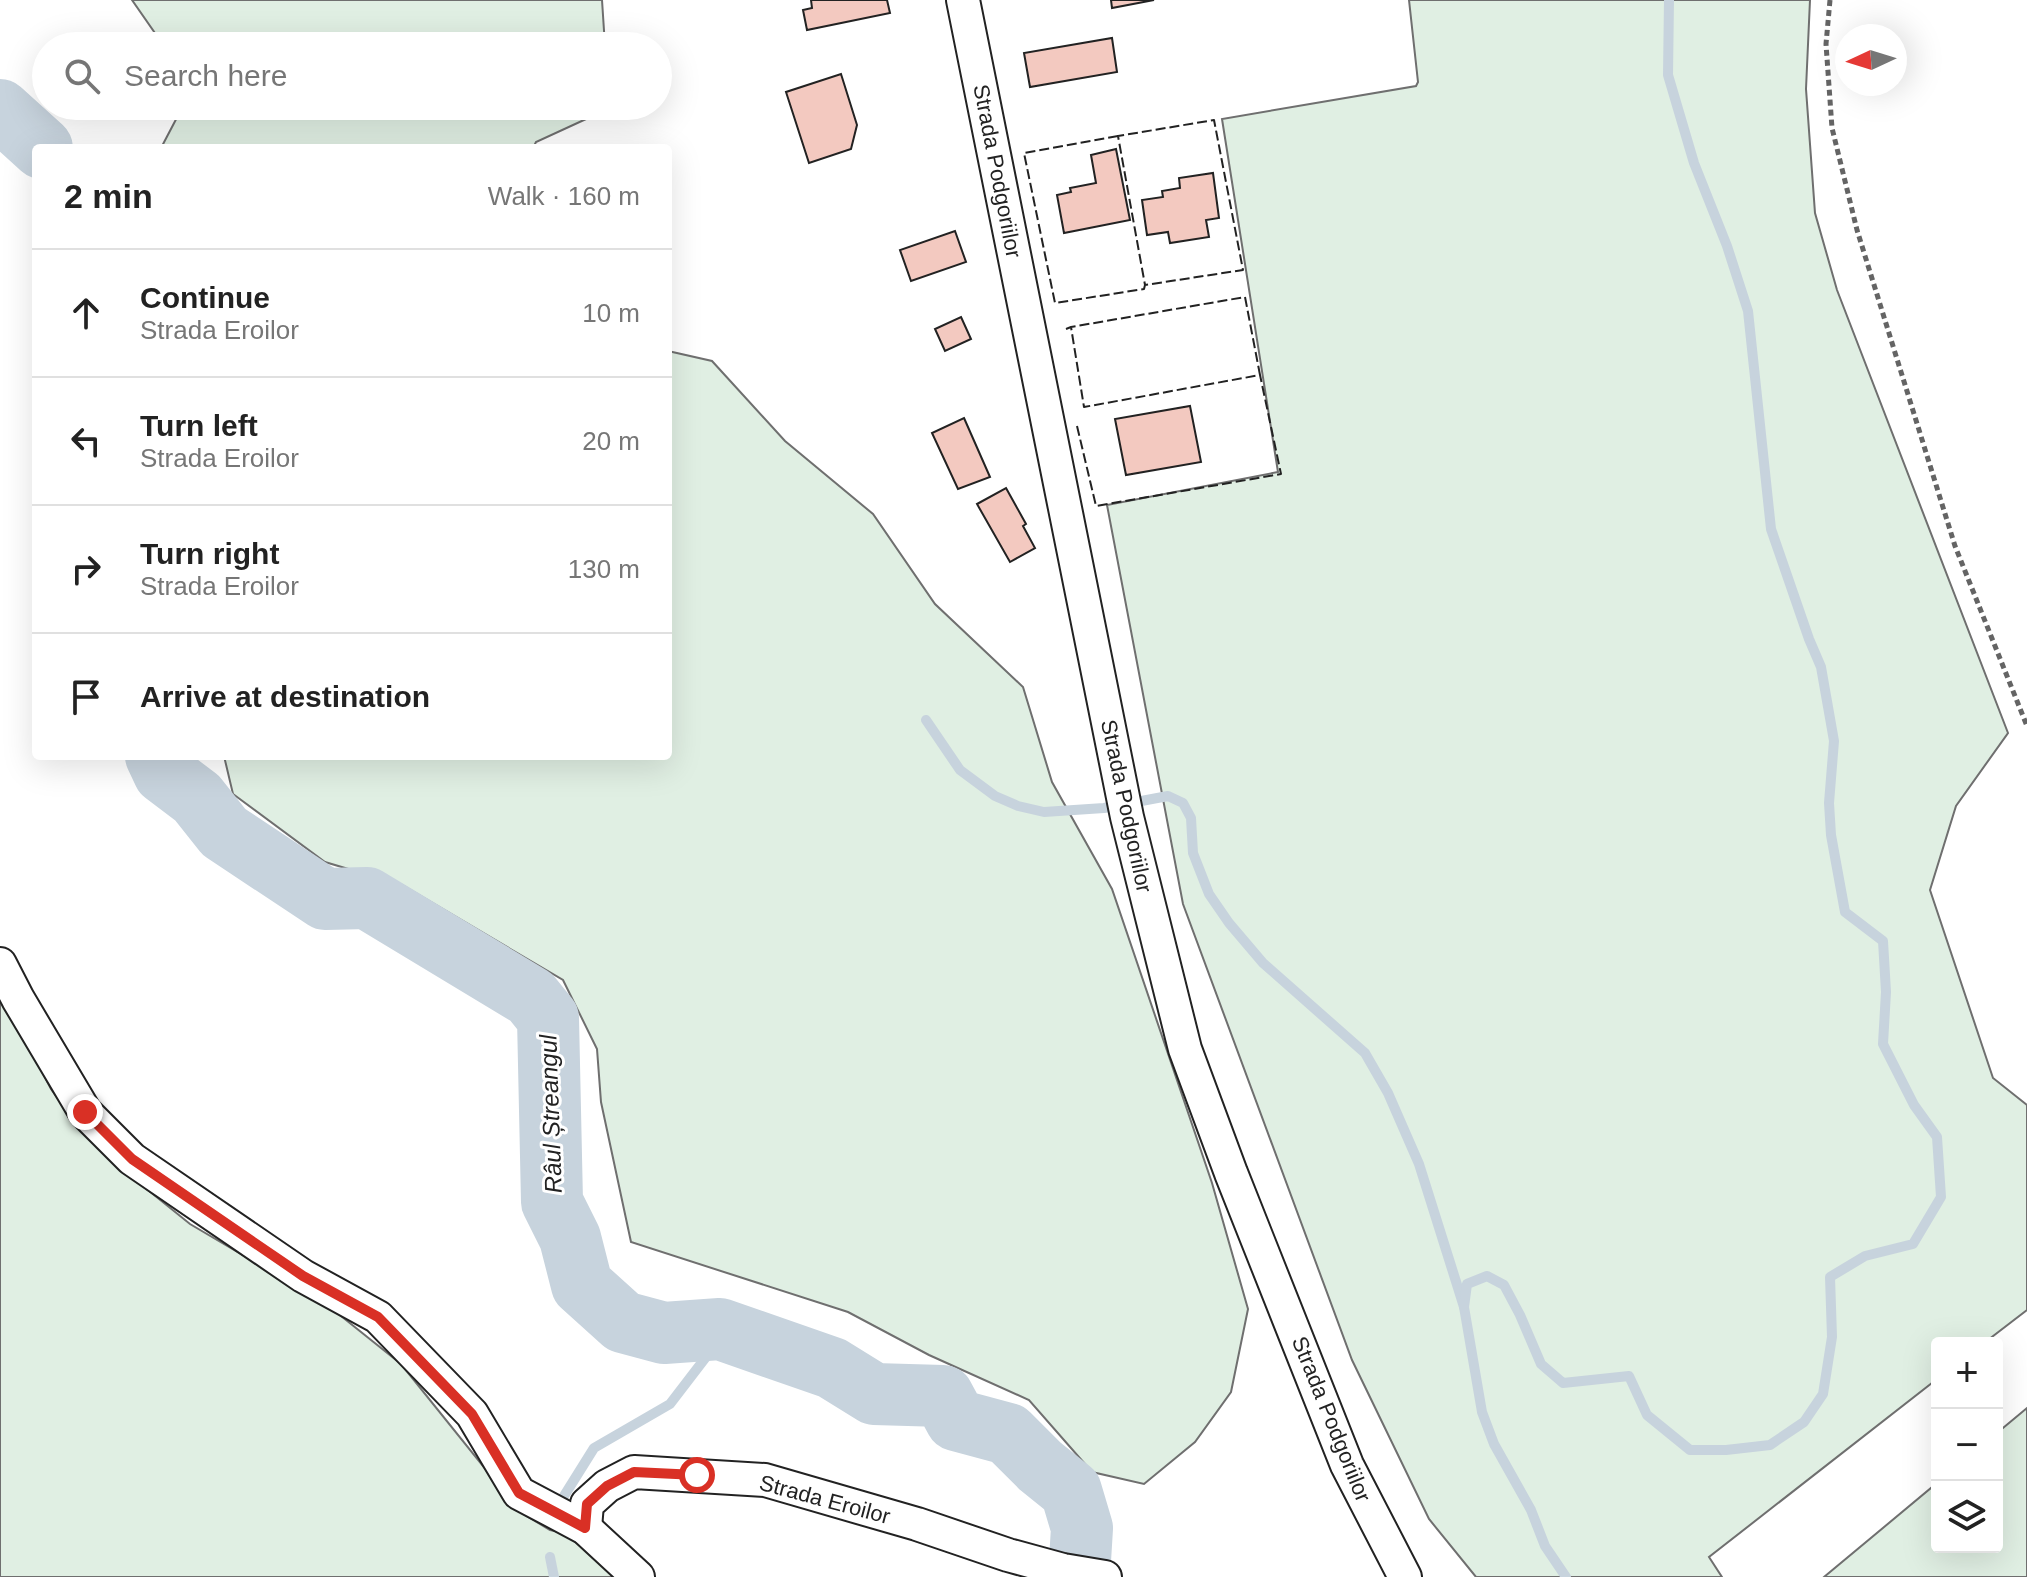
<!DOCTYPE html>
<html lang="en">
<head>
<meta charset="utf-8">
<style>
  :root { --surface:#fff; --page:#f6f6f6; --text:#222; --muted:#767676; --line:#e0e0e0 }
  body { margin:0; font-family:Helvetica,sans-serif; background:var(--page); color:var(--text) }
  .controls { position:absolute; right:24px; bottom:24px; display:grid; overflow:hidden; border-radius:8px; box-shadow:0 8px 32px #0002 }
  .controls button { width:72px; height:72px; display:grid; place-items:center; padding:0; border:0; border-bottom:2px solid var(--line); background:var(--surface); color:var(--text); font:40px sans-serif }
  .compass { position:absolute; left:1835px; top:24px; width:72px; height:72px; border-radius:50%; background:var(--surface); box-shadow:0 8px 32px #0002; rotate:266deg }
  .stop { position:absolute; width:24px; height:24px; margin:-18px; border:6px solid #d93025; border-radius:50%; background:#fff }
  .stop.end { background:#d93025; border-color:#fff; box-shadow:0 2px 8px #0008 }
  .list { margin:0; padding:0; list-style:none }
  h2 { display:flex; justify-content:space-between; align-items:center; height:104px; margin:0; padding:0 32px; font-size:34px }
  h2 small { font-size:26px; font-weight:400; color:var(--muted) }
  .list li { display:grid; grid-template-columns:52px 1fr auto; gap:24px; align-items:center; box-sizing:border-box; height:128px; padding:0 32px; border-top:2px solid var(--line) }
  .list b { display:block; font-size:30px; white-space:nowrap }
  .list p { margin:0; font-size:26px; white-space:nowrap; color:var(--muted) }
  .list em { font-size:26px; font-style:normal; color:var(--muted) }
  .icon { flex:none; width:44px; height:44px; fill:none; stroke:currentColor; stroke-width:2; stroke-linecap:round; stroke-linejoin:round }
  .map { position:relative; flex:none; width:2027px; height:1577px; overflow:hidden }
  .search { position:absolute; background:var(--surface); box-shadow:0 8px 32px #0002; left:32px; top:32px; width:640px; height:88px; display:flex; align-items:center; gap:20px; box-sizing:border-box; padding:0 28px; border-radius:44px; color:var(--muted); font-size:30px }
  .panel { position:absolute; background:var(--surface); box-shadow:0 8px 32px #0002; left:32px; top:144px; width:640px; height:616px; border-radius:8px }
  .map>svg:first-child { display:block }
  .green { fill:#e0efe3; stroke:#6f6f6f; stroke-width:2 }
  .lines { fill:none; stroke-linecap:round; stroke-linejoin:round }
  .stream { stroke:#c7d3dd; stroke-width:10 }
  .river { stroke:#c7d3dd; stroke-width:62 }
  .building { fill:#f3c9c0; stroke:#222; stroke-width:2 }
  .street-casing { stroke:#222; stroke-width:36 }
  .path { stroke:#646464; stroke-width:5; stroke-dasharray:6 4; stroke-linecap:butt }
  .street { stroke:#fff; stroke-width:32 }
  .fence { stroke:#222; stroke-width:2; stroke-dasharray:10 4; stroke-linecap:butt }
  .route { stroke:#d93025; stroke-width:10 }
  .labels { text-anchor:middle; stroke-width:6; stroke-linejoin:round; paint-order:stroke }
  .street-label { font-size:22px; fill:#222; stroke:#fff }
  .water-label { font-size:24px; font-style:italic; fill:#222; stroke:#fff }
</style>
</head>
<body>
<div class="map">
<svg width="2027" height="1577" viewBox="0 0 2027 1577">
  <rect width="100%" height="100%" fill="#fff"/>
  <g class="green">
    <polygon points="132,0 602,0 605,46 164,46"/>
    <polygon points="1409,0 1810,0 1806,89 1815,213 1837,290 2008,733 1956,806 1930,890 1993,1078 2027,1105 2027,1310 1984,1343 1937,1343 1937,1379 1709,1557 1722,1577 1476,1577 1429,1519 1352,1360 1183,904 1107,505 1278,472 1222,119 1416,86 1418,82"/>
    <polygon points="183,106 610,106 610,108 536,142 533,148 161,148"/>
    <polygon points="668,351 712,361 785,441 873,514 935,604 1023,687 1052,782 1112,889 1212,1183 1248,1309 1231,1392 1195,1442 1144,1484 1092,1472 1029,1400 929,1355 848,1312 631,1242 601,1102 597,1049 563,980 402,885 325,862 233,794 224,756 668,756"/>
    <polygon points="0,991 51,1089 76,1124 133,1178 190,1224 326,1304 401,1364 520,1512 550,1530 574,1535 622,1577 0,1577"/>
    <polygon points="2027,1408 2027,1577 1824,1577 1937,1483 1937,1547 1997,1547 1997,1433"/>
  </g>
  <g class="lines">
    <g class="stream">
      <polyline points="926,720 960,770 995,796 1018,806 1044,812 1104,808 1168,796 1183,803 1191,818 1193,853 1209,894 1229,923 1263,963 1365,1053 1388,1093 1419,1164 1464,1307 1482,1412 1494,1444 1531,1510 1545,1546 1566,1577"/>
      <polyline points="1464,1307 1467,1284 1487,1276 1504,1285 1520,1315 1541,1364 1563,1383 1629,1376 1647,1415 1690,1450 1726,1450 1770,1445 1804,1422 1823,1394 1832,1337 1830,1277 1865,1256 1913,1244 1941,1197 1937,1137 1914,1105 1883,1044 1886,992 1883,941 1845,912 1831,835 1829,803 1834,741 1821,667 1809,639 1771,529 1748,311 1727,246 1694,163 1668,75 1669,0"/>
      <polyline points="564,1496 594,1448 670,1404 716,1344 720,1329"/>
      <polyline points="550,1557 554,1577"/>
    </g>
    <g class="river">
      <polyline points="0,110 42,148"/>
      <polyline points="156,756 164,773 197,798 224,832 325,899 367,898 531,997 548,1018 552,1202 570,1238 582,1285 623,1322 664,1333 720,1329 832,1368 874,1394 943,1396 956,1420 1008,1434 1040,1466 1071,1491 1082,1528 1079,1577"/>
    </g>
  </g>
  <g class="building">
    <polygon points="811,0 887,0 890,13 807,30 803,10 812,8"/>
    <polygon points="1111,0 1154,0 1112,8"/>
    <polygon points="1112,38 1117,72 1030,87 1024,53"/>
    <polygon points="841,74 857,125 851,149 809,163 786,92"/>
    <polygon points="1116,149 1130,220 1064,233 1057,195 1071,192 1070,188 1096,183 1091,155"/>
    <polygon points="1213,173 1219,218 1206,220 1209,237 1170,243 1168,232 1147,235 1142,200 1163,197 1162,191 1180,188 1179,178"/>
    <polygon points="955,231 966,262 911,281 900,250"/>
    <polygon points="961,317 971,339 945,351 935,329"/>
    <polygon points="1190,406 1201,462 1126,475 1115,419"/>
    <polygon points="964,418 990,477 958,489 932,433"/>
    <polygon points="1006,488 1026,524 1023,526 1035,548 1010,562 977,504"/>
  </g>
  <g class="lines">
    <defs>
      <g id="street">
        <polyline points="963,0 1127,817 1185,1049 1231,1173 1347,1465 1405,1577"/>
        <polyline points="0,964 18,999 85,1112 132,1159 303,1276 378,1317 472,1414 519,1493 585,1528 638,1577"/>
        <polyline points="585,1528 587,1504 607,1486 634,1472 765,1480 917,1524 1008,1555 1063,1570 1105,1577"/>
      </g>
    </defs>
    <use href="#street" class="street-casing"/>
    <polyline class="path" points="1830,0 1826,44 1832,128 1857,230 1955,546 2027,726"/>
    <use href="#street" class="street"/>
    <g class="fence">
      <polyline points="1118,136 1024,153 1055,303 1144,289 1145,285 1243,270 1214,120 1118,136 1145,285"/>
      <polyline points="1066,329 1071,327 1245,297 1260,375 1084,407 1071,327"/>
      <polyline points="1077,426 1096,506 1281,474 1260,375"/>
    </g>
  </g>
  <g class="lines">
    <polyline class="route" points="85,1112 132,1159 303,1276 378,1317 472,1414 519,1493 585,1528 587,1504 607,1486 634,1472 697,1475"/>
  </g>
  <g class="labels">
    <g class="street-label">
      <text transform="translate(998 171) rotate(79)" y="8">Strada Podgoriilor</text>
      <text transform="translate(1127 806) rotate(78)" y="8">Strada Podgoriilor</text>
      <text transform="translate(1332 1419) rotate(68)" y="8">Strada Podgoriilor</text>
      <text transform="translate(825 1499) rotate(15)" y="8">Strada Eroilor</text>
    </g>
    <g class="water-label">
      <text transform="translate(551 1114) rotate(-92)" y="8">Râul Ștreangul</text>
    </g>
  </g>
</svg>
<div class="controls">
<button>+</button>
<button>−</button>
<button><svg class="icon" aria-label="layers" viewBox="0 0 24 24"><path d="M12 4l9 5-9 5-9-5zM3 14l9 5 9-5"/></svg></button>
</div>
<svg class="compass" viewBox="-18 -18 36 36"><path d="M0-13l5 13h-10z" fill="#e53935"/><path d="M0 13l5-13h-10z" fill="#767676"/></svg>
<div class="stop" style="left:697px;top:1475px"></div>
<div class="stop end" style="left:85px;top:1112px"></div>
<div class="search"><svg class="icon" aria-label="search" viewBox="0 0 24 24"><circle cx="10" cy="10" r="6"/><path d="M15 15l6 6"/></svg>Search here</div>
<section class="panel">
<h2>2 min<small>Walk · 160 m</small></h2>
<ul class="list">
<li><svg class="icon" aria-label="ahead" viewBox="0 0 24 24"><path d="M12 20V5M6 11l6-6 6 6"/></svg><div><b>Continue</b><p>Strada Eroilor</p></div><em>10 m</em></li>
<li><svg class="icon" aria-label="left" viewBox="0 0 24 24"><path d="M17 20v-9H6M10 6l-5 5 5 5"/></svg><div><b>Turn left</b><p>Strada Eroilor</p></div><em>20 m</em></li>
<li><svg class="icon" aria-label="right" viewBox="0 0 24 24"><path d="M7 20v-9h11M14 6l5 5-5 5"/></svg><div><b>Turn right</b><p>Strada Eroilor</p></div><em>130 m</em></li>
<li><svg class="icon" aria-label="arrive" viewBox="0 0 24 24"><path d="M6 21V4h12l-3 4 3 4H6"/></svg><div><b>Arrive at destination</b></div></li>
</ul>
</section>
</div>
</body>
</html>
